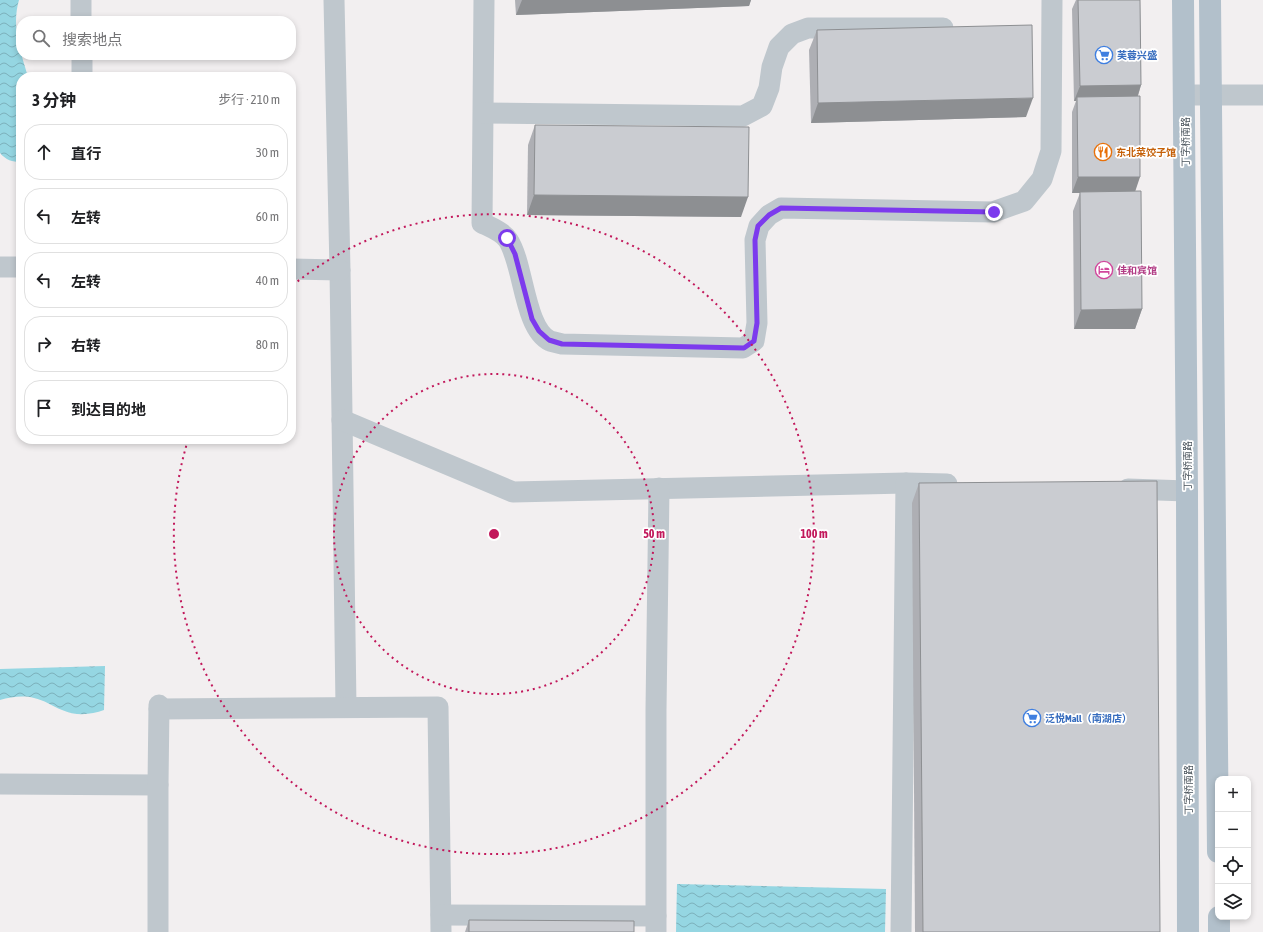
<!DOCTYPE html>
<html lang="zh">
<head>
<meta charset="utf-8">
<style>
  :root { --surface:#fff; --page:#f2f2f2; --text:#202124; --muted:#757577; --line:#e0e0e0 }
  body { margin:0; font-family:"Asap Condensed","Noto Sans SC",sans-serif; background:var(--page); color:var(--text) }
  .controls { position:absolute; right:12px; bottom:12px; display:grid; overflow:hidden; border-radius:8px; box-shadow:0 2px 6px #0003 }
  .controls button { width:36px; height:36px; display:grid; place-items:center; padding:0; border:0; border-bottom:1px solid var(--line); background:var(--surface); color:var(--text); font:20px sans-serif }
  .stop { position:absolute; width:12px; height:12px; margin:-9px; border:3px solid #7c3aed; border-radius:50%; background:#fff }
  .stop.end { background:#7c3aed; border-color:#fff; box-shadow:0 1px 4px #0008 }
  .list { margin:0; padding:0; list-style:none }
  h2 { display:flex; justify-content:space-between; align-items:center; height:52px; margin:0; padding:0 16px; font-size:17px }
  h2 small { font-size:13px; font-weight:400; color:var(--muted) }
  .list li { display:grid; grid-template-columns:26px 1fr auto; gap:12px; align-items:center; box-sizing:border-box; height:56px; margin:0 8px 8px; padding:0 8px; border:1px solid var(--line); border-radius:16px }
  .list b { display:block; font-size:15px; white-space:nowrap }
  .list em { font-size:13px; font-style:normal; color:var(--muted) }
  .icon { flex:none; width:22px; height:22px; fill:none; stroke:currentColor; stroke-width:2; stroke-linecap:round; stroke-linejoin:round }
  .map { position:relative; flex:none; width:1263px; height:932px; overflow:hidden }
  .search { position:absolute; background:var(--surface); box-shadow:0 2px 6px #0003; left:16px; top:16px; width:280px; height:44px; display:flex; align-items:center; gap:10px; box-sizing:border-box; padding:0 14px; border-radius:16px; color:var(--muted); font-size:15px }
  .panel { position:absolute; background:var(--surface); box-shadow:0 2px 6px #0003; left:16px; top:72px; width:280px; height:372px; border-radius:16px }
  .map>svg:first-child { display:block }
  .water { fill:url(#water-waves) }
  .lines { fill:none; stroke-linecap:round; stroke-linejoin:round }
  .minor { stroke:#bfc7cd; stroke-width:21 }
  .major { stroke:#b2c0cb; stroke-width:22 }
  .wall { fill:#aeafb4 }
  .shaded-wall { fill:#8d8f92 }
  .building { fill:#caccd1; stroke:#8d8f92 }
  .route { stroke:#7c3aed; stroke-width:5 }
  .ring { fill:none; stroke:#c2185b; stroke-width:2; stroke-dasharray:2 4 }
  .labels { text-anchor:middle; stroke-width:3.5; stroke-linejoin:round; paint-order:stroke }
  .shop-label { font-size:10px; font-weight:bold; fill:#366cbe; stroke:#fff; text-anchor:start }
  .street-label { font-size:10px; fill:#49535b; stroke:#fff }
  .food-label { font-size:10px; font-weight:bold; fill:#c56008; stroke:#fff; text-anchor:start }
  .hotel-label { font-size:10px; font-weight:bold; fill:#b23c85; stroke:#fff; text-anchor:start }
  .centre { fill:#c2185b; stroke:#fff; stroke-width:2 }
  .ring-label { font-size:12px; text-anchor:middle; font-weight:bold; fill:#c2185b; stroke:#fff; stroke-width:3.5; stroke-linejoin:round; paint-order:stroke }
</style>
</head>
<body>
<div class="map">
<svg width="1263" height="932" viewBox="0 0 1263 932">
  <defs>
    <pattern id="water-waves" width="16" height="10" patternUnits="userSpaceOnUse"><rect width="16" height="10" fill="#95d6e2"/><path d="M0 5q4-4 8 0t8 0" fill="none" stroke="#7cb0ba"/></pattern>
  </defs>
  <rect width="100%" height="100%" fill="#f2eff0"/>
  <g class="water">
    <path d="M 0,0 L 19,0 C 11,27 21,52 28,77 L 21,77 L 21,162 C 12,162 6,160 0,153 Z"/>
    <path d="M 105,666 L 104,710 C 91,715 75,716 62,710 C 52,706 44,700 34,698 C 23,695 11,697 0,700 L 0,669 Z"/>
    <polygon points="677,884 886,889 885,932 676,932"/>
  </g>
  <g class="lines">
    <g class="minor">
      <polyline points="81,0 81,21"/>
      <polyline points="334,0 340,270 346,707"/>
      <path d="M 484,0 L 482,223 C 490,227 503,232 508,240 C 524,264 524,329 550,341 C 554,342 558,343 562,344 L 743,348 L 754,341 L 757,323 L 755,240 L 759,226 L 769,215 L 781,208 L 993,212 L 1024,201 L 1042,179 L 1051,151 L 1052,0"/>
      <polyline points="82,55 82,77"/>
      <polyline points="1184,95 1263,95"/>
      <polyline points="484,113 743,116 762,106 769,88 772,67 779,47 792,34 808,28 943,28"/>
      <polyline points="0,267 21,267"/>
      <polyline points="291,269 340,270"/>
      <polyline points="342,420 513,492 906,483 947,484"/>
      <polyline points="1128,489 1187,491"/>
      <polyline points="159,709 438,707 441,932"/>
      <polyline points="0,784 158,785"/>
      <polyline points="441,915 656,916"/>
      <polyline points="158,932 158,785 159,705"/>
      <polyline points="656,932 656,710 659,488"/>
      <polyline points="901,932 906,483"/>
    </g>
    <g class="major">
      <polyline points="1183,0 1187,491 1188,932"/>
      <polyline points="1210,0 1218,852"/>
      <polyline points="1219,917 1219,932"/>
    </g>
  </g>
  <g class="wall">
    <polygon points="515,0 751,0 749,6 516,15"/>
    <polygon points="1076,0 1140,0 1141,85 1138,96 1135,191 1142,309 1135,329 1074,329 1073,211 1080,193 1072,193 1072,112 1076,101 1074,101 1072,9"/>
    <polygon points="817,30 1026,117 811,123 809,50"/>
    <polygon points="535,125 741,217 527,215 528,145"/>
    <polygon points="919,483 1160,932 915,932 912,503"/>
    <polygon points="469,920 634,932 465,932"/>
  </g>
  <g class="shaded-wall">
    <polygon points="522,0 751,0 749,6 516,15"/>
    <polygon points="1141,85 1136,101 1077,97 1076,101 1074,101 1080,86"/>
    <polygon points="1033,98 1026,117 811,123 818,103"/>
    <polygon points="1078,177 1140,177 1135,192 1072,193"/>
    <polygon points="534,195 748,197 741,217 527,215"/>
    <polygon points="1142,309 1135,329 1074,329 1081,310"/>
  </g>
  <g class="building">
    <polygon points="1078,0 1140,0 1141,85 1080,86"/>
    <polygon points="1032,25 1033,98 818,103 817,30"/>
    <polygon points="1140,96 1140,177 1078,177 1077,97"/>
    <polygon points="535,125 749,127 748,197 534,195"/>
    <polygon points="1141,191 1142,309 1081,310 1080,192"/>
    <polygon points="1157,481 1160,932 923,932 919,483"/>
    <polygon points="469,920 634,921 634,932 469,932"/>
  </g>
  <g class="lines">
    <polyline class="route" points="507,238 515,254 532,319 539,331 549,340 562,344 744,348 754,341 757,323 755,240 758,226 769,215 781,208 994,212"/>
  </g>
  <g class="ring">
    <circle cx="494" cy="534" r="160"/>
    <path d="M293 285A320 320 0 1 1 188 440"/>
  </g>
  <defs>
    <symbol id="supermarket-ring" viewBox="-11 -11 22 22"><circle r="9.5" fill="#fff" stroke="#3f7fe0" stroke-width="1.5"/><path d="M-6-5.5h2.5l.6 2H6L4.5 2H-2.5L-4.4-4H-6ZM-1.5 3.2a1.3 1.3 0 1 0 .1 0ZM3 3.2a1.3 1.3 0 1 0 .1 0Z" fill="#3f7fe0"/></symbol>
    <symbol id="restaurant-ring" viewBox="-11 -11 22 22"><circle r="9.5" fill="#fff" stroke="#e8710a" stroke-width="1.5"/><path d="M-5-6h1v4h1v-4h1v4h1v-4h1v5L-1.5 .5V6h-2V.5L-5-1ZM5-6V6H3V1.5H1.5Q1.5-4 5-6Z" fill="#e8710a"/></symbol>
    <symbol id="hotel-ring" viewBox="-11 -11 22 22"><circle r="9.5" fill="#fff" stroke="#d1479c" stroke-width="1.5"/><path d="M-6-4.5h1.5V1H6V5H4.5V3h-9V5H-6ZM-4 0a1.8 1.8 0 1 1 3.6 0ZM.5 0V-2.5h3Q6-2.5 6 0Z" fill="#d1479c"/></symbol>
  </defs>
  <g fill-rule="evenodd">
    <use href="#supermarket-ring" x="1094" y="45" width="20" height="20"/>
    <use href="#restaurant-ring" x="1093" y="142" width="20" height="20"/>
    <use href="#hotel-ring" x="1094" y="260" width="20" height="20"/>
    <use href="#supermarket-ring" x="1022" y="708" width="20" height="20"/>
  </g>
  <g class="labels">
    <g class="shop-label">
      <text x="1117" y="59">芙蓉兴盛</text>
      <text x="1045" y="722">泛悦Mall（南湖店）</text>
    </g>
    <g class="street-label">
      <text transform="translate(1185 142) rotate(-90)" y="4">丁字桥南路</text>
      <text transform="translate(1187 466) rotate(-90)" y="4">丁字桥南路</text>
      <text transform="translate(1188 790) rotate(-90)" y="4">丁字桥南路</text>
    </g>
    <g class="food-label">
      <text x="1116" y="156">东北菜饺子馆</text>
    </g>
    <g class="hotel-label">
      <text x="1117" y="274">佳和宾馆</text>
    </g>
  </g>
  <circle cx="494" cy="534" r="6" class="centre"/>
  <g class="ring-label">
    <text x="654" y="538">50 m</text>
    <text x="814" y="538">100 m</text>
  </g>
</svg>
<div class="controls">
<button>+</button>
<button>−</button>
<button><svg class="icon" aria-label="locate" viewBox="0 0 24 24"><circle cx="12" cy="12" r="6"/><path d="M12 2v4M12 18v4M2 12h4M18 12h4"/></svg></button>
<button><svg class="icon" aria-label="layers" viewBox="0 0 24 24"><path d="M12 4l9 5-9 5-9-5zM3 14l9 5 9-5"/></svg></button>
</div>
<div class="stop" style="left:507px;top:238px"></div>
<div class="stop end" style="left:994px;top:212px"></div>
<div class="search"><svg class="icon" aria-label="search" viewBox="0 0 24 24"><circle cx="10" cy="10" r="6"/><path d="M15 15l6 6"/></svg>搜索地点</div>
<section class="panel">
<h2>3 分钟<small>步行 · 210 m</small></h2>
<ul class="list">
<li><svg class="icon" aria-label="ahead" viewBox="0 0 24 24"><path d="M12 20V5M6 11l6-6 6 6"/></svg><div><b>直行</b></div><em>30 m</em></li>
<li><svg class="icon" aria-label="left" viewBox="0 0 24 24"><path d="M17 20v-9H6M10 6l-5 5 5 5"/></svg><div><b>左转</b></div><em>60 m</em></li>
<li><svg class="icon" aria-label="left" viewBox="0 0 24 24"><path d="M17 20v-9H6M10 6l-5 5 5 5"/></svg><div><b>左转</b></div><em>40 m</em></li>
<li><svg class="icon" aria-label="right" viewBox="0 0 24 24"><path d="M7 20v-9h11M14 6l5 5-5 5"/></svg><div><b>右转</b></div><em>80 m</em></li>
<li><svg class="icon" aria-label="arrive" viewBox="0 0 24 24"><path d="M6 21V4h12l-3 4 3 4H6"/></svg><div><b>到达目的地</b></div></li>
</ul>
</section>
</div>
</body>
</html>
